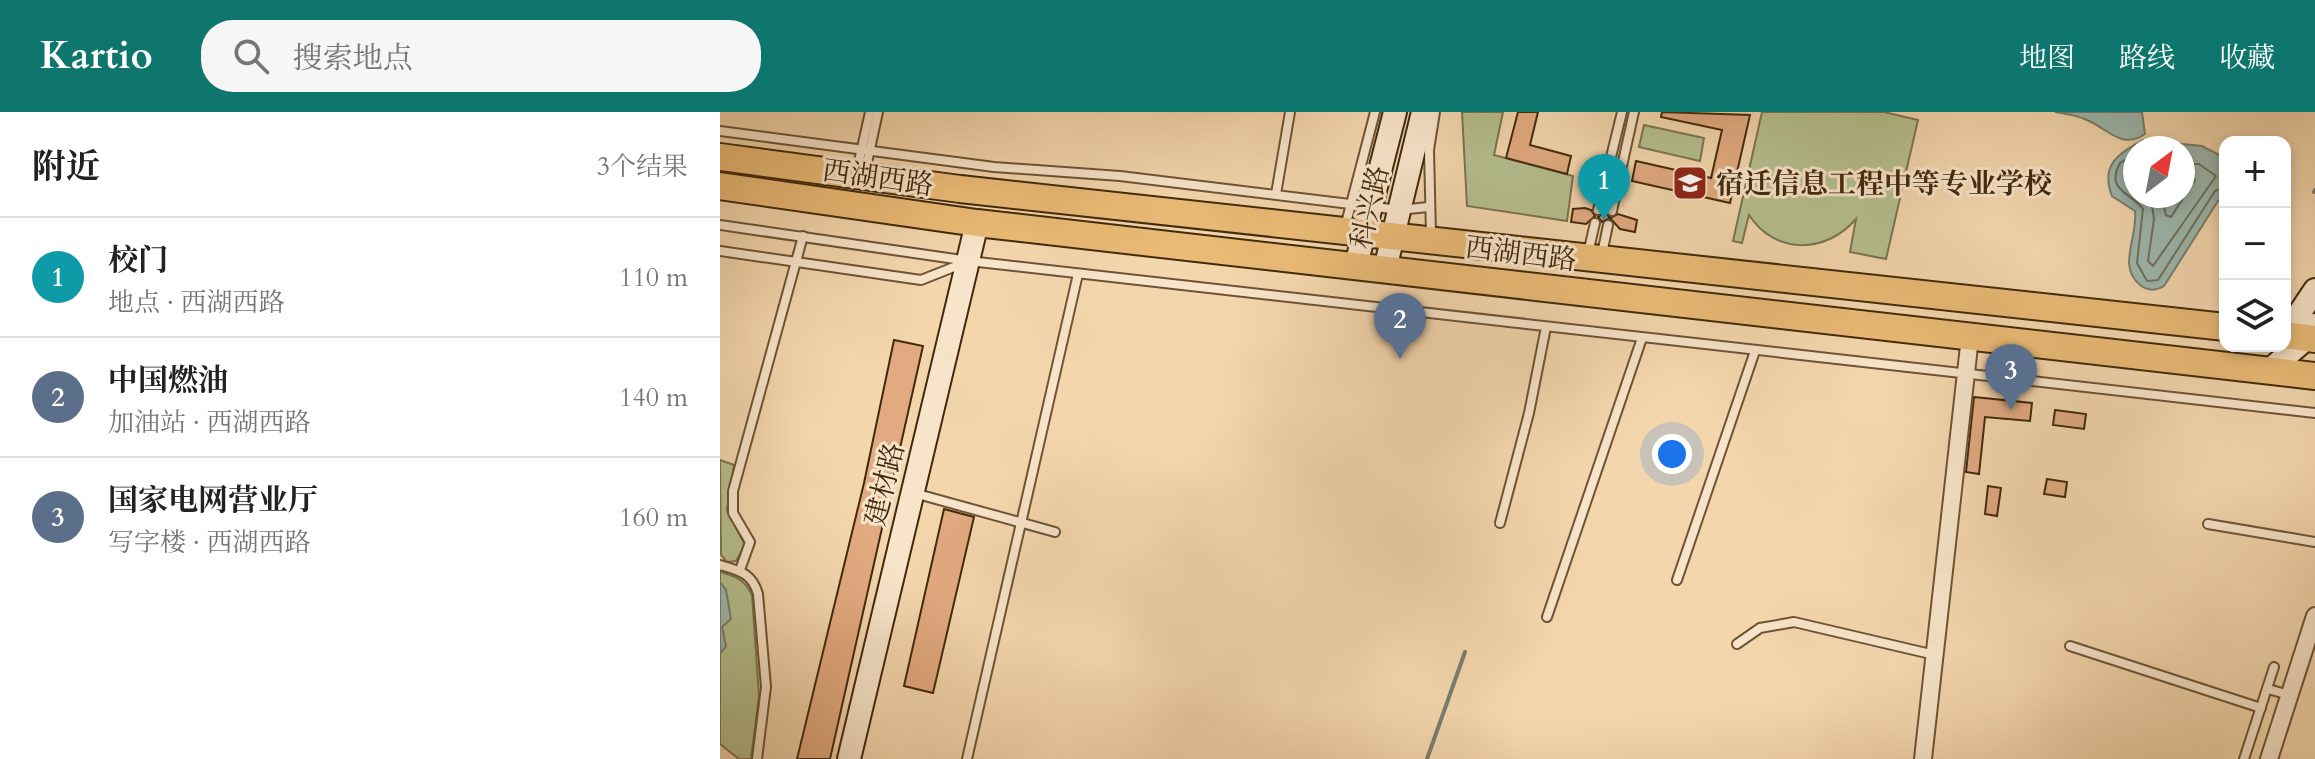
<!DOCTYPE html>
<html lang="zh">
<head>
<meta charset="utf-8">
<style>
  :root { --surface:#fff; --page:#f6f6f6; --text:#222; --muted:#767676; --line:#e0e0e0; --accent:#0f766e }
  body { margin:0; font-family:Cardo,"Noto Serif SC",serif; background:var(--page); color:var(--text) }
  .controls { position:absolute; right:24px; top:24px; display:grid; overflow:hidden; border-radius:16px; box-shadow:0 4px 12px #0003 }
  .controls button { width:72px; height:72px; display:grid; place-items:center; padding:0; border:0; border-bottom:2px solid var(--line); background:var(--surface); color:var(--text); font:40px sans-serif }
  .compass { position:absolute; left:1403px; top:24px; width:72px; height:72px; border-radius:50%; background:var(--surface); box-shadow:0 4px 12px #0003; rotate:32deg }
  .you { position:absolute; left:952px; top:342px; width:28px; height:28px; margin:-20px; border:6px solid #fff; border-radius:50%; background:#1a73e8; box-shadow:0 0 0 12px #1a73e833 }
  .badge { display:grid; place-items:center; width:52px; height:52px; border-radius:50%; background:var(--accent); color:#fff; font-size:26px; font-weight:700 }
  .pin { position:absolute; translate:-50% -66px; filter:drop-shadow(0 2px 4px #0008) }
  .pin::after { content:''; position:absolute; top:42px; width:28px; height:24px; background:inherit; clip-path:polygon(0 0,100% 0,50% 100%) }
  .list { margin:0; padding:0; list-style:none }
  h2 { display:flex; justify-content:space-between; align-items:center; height:104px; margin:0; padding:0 32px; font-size:34px }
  h2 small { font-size:26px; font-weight:400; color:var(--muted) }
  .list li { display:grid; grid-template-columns:52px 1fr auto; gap:24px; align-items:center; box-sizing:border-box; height:120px; padding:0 32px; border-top:2px solid var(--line) }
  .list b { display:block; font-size:30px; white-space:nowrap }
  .list p { margin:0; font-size:26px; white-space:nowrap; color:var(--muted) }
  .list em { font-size:26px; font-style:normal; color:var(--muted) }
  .icon { flex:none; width:44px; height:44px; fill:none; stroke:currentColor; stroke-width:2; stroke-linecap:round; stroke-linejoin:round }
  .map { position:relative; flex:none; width:1595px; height:647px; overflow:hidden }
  header { display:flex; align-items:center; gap:48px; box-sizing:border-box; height:112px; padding:0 40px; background:var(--accent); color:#fff }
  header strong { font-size:38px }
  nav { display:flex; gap:44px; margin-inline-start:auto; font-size:28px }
  .search { width:560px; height:72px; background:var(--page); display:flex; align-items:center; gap:20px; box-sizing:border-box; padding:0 28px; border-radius:32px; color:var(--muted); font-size:30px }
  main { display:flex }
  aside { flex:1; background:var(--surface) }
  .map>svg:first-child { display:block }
  .green { fill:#b5bf8f; stroke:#7c744e; stroke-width:2 }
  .water { fill:#9cb8af; stroke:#787f6e; stroke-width:2; fill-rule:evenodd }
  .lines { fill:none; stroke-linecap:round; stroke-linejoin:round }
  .shore { stroke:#6f705e; stroke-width:2 }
  .stream { stroke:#787f6e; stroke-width:4 }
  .building { fill:#e2aa80; stroke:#42290c; stroke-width:2 }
  .lane-casing { stroke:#6e5434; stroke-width:12 }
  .street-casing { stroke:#6e5434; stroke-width:20 }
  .secondary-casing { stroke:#42290c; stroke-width:26 }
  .primary-casing { stroke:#42290c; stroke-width:30 }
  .lane { stroke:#f8e4ca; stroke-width:8 }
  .street { stroke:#f8e4ca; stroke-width:16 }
  .secondary { stroke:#f8e4ca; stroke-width:22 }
  .primary { stroke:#eabb76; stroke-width:26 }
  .labels { text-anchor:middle; stroke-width:6; stroke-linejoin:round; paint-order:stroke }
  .street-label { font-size:28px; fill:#42290c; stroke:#f8e4ca }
  .poi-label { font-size:28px; font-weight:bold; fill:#42290c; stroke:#f8e4ca; text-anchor:start }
</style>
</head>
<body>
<header>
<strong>Kartio</strong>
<div class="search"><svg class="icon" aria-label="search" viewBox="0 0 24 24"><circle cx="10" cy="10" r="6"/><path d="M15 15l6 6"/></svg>搜索地点</div>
<nav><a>地图</a><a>路线</a><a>收藏</a></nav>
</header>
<main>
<aside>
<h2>附近<small>3个结果</small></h2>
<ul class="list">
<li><span class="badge" style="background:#0f9aa8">1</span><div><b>校门</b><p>地点 · 西湖西路</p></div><em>110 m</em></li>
<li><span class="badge" style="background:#5c6f8a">2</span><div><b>中国燃油</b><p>加油站 · 西湖西路</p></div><em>140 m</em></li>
<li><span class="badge" style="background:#5c6f8a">3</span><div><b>国家电网营业厅</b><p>写字楼 · 西湖西路</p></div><em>160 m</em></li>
</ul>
</aside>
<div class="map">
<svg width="1595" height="647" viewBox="0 0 1595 647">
  <rect width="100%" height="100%" fill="#f4d6ad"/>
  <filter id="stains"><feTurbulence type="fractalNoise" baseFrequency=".0025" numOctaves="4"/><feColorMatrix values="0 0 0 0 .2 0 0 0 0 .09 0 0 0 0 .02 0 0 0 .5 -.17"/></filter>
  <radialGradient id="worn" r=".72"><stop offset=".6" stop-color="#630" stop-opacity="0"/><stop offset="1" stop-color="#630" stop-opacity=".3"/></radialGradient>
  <g class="green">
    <polygon points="742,0 783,0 774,43 853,64 847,109 747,94"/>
    <path d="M 1042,0 L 1164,0 L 1198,8 L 1166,147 L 1130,140 L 1136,107 C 1106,142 1055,143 1029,103 L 1022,131 L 1013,129 Z"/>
    <polygon points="924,13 984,26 980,49 919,35"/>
    <polygon points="0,348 14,353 7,398 25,433 16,449 7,450 1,443"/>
    <path d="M 0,460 C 16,464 25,468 32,483 L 39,584 L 31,647 L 19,647 L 0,632 Z"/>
  </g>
  <g class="water">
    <path d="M 1335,0 L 1422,0 L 1425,22 C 1402,38 1388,17 1367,8 C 1357,3 1345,2 1335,0 Z"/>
    <path d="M 1423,28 L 1482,34 L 1505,46 L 1505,78 L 1444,174 C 1426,185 1410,168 1409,151 C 1409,133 1417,117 1415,99 L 1392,84 C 1380,53 1398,42 1423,28 ZM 1463,36 L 1463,84 L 1415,84 L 1415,36 Z"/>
    <polygon points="0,470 6,478 11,507 2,515 6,534 0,542"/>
  </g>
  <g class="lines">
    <g class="shore">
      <path d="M 1415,42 L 1400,51 C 1385,79 1411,80 1423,97 L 1417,151 L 1427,169 L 1438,168 L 1495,79 L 1505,75"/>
      <polyline points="1425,84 1432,93 1434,107 1428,149 1433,154 1496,64 1479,52 1463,52"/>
      <polyline points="1441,84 1446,103 1451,105 1475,68 1473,63 1463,64"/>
    </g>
    <g class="stream">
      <polyline points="1594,80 1595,78"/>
      <polyline points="707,647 745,540"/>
    </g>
  </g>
  <g class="building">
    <polygon points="798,0 818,0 810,33 851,44 847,62 786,46"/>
    <polygon points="942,0 1030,3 1010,91 912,69 916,49 991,66 1002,18 941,5"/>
    <polygon points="865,96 871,98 875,104 866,112 851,110 853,97"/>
    <polygon points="885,100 890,106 898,102 917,108 915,120 900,117 890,106 882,110 878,105"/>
    <polygon points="174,228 203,234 110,647 77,647 144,371"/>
    <polygon points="1254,285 1312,291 1310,309 1265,305 1259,362 1246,360"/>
    <polygon points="1335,298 1366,302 1364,317 1333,313"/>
    <polygon points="1327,367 1347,370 1345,385 1324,382"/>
    <polygon points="1268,374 1281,376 1277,404 1265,402"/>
    <polygon points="224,397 254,405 213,581 184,574"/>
  </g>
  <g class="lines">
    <defs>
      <g id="lane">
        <polyline points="0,19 274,55 400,64 679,98 708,95"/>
        <polyline points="137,58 150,0"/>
        <polyline points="145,60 158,0"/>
        <polyline points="556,82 570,0"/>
        <polyline points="878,98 902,0"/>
        <polyline points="892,99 914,0"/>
        <polyline points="0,113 249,149 1595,301"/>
        <polyline points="625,115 655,0"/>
        <polyline points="711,123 709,38 715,0"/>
        <polyline points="0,139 201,168 244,151"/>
        <polyline points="868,141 875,111"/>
        <polyline points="882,142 888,113"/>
        <polyline points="194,381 335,420"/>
        <polyline points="780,411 809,301 826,215"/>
        <polyline points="1488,412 1595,430"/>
        <path d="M 0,453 C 20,459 32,461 38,482 L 46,575 L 37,647"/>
        <polyline points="20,458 30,430 13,401 13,379 83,124"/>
        <polyline points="957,468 1035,239"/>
        <polyline points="827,505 922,226"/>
        <polyline points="1017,532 1040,516 1074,510 1215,543"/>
        <polyline points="1350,534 1541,596"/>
        <polyline points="1548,577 1569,583"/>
        <polyline points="247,647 358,162"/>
        <polyline points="1524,647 1554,555"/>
      </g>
      <g id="street">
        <polyline points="1203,647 1250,225"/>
        <polyline points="1549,647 1595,504"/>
      </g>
      <g id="secondary">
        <polyline points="636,153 675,0"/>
        <polyline points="665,157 703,0"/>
        <polyline points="1565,223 1595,178"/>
        <polyline points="1551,257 1587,226 1595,213"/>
        <polyline points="129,647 257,111"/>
      </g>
      <g id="primary">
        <polyline points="0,45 240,77 1505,215"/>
        <polyline points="0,74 257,111 1595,264"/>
        <polyline points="1565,223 1595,227"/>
      </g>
    </defs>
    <use href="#lane" class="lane-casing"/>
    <use href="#street" class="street-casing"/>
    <use href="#secondary" class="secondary-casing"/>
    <use href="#primary" class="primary-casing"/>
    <use href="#lane" class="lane"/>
    <use href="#street" class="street"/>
    <use href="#secondary" class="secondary"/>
    <use href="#primary" class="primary"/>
  </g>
  <defs>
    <symbol id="school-square" viewBox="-11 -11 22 22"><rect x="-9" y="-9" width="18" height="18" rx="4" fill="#8f2418" stroke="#f8e4ca"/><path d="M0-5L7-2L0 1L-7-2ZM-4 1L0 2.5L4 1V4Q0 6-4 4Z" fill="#fff"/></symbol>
  </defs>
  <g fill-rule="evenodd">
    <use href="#school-square" x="950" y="51" width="40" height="40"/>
  </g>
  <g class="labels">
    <g class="street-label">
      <text transform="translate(158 65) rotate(8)" y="10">西湖西路</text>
      <text transform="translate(649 95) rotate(-77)" y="10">科兴路</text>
      <text transform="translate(801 141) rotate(7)" y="10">西湖西路</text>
      <text transform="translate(164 372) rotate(-76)" y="10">建材路</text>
    </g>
    <g class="poi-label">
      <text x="996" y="81">宿迁信息工程中等专业学校</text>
    </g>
  </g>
  <rect width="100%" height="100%" filter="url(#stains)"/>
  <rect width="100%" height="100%" fill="url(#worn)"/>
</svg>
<div class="controls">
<button>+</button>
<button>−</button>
<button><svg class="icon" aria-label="layers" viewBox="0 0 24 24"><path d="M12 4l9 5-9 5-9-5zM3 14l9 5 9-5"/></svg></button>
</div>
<svg class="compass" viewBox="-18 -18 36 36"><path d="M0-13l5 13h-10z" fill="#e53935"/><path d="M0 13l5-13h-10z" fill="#767676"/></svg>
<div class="you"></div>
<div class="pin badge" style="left:884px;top:108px;background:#0f9aa8">1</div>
<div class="pin badge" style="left:680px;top:247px;background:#5c6f8a">2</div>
<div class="pin badge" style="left:1291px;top:298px;background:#5c6f8a">3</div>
</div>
</main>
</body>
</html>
